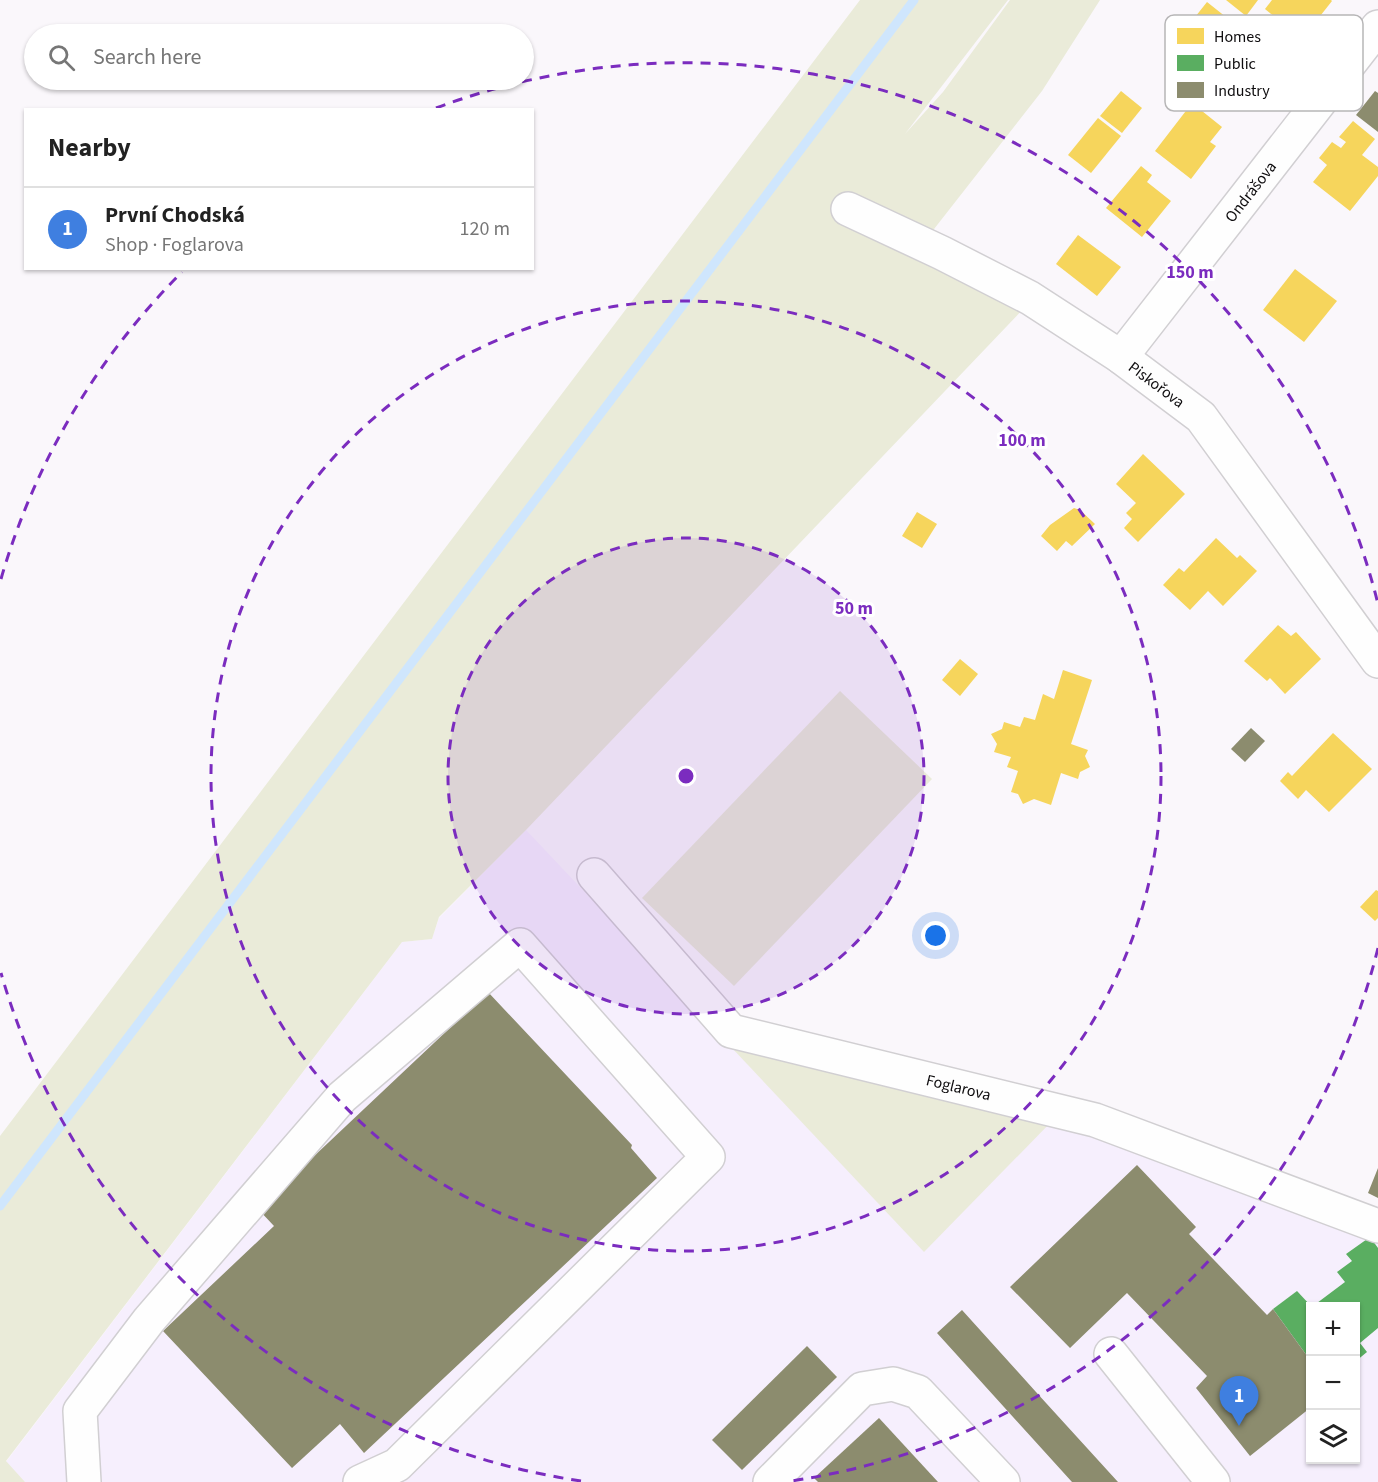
<!DOCTYPE html>
<html lang="en">
<head>
<meta charset="utf-8">
<style>
  :root { --surface:#fff; --page:#f2f2f2; --text:#222; --muted:#767676; --line:#e0e0e0; --accent:#615e61 }
  body { margin:0; font-family:"Source Sans 3",sans-serif; background:var(--page); color:var(--text) }
  .controls { position:absolute; right:18px; bottom:18px; display:grid; overflow:hidden; border-radius:0px; box-shadow:0 2px 4px #0004 }
  .controls button { width:54px; height:54px; display:grid; place-items:center; padding:0; border:0; border-bottom:2px solid var(--line); background:var(--surface); color:var(--text); font:30px sans-serif }
  .you { position:absolute; left:936px; top:936px; width:21px; height:21px; margin:-15px; border:4px solid #fff; border-radius:50%; background:#1a73e8; box-shadow:0 0 0 9px #1a73e833 }
  .badge { display:grid; place-items:center; width:39px; height:39px; border-radius:50%; background:var(--accent); color:#fff; font-size:20px; font-weight:700 }
  .pin { position:absolute; translate:-50% -50px; filter:drop-shadow(0 2px 3px #0008) }
  .pin::after { content:''; position:absolute; top:32px; width:21px; height:18px; background:inherit; clip-path:polygon(0 0,100% 0,50% 100%) }
  .list { margin:0; padding:0; list-style:none }
  h2 { display:flex; justify-content:space-between; align-items:center; height:78px; margin:0; padding:0 24px; font-size:26px }
  h2 small { font-size:20px; font-weight:400; color:var(--muted) }
  .list li { display:grid; grid-template-columns:39px 1fr auto; gap:18px; align-items:center; box-sizing:border-box; height:84px; padding:0 24px; border-top:2px solid var(--line) }
  .list b { display:block; font-size:22px; white-space:nowrap }
  .list p { margin:0; font-size:20px; white-space:nowrap; color:var(--muted) }
  .list em { font-size:20px; font-style:normal; color:var(--muted) }
  .icon { flex:none; width:33px; height:33px; fill:none; stroke:currentColor; stroke-width:2; stroke-linecap:round; stroke-linejoin:round }
  .map { position:relative; flex:none; width:1378px; height:1482px; overflow:hidden }
  .search { position:absolute; background:var(--surface); box-shadow:0 2px 4px #0004; left:24px; top:24px; width:510px; height:66px; display:flex; align-items:center; gap:15px; box-sizing:border-box; padding:0 21px; border-radius:33px; color:var(--muted); font-size:22px }
  .panel { position:absolute; background:var(--surface); box-shadow:0 2px 4px #0004; left:24px; top:108px; width:510px; height:162px; border-radius:0px }
  .map>svg:first-child { display:block }
  .industrial { fill:#f6effd; fill-rule:evenodd }
  .green { fill:#eaebd9 }
  .homes { fill:#f6d55c }
  .public { fill:#5aae61 }
  .industry { fill:#8c8c6e }
  .lines { fill:none; stroke-linecap:round; stroke-linejoin:round }
  .stream { stroke:#cfe6fd; stroke-width:9 }
  .minor-casing { stroke:#d1cfd2; stroke-width:36 }
  .minor { stroke:#fefefe; stroke-width:33 }
  .ring { fill:none; stroke:#7b2cbf; stroke-width:3; stroke-dasharray:10 8 }
  .labels { text-anchor:middle; stroke-width:6; stroke-linejoin:round; paint-order:stroke }
  .street-label { font-size:16px; fill:#0e0c0e; stroke:#fff }
  .key { fill:#fff; stroke:#b7b6b7; stroke-width:1.5 }
  .key-label { font-size:16px; fill:#0e0c0e }
  .centre { fill:#7b2cbf; stroke:#fff; stroke-width:3 }
  .ring-label { font-size:18px; text-anchor:middle; font-weight:bold; fill:#7b2cbf; stroke:#fff; stroke-width:6; stroke-linejoin:round; paint-order:stroke }
</style>
</head>
<body>
<div class="map">
<svg width="1378" height="1482" viewBox="0 0 1378 1482">
  <rect width="100%" height="100%" fill="#faf7fb"/>
  <path class="industrial" d="M 526,830 L 731,1047 L 1055,1118 L 1378,1236 L 1378,1482 L 25,1482 L 6,1462 L 402,942 L 432,939 L 439,918 ZM 1310,1306 L 1356,1306 L 1356,1460 L 1310,1460 Z"/>
  <g class="green">
    <polygon points="860,0 1008,0 905,134 943,92 1010,0 1100,0 1042,91 927,238 1029,303 526,830 439,917 432,939 402,942 6,1461 25,1482 0,1482 0,1136"/>
    <polygon points="840,691 932,779 734,986 642,898"/>
    <polygon points="731,1047 1055,1118 924,1252"/>
  </g>
  <g class="homes">
    <polygon points="1226,0 1258,0 1246,16"/>
    <polygon points="1272,0 1331,0 1332,1 1302,39 1265,9"/>
    <polygon points="1207,2 1255,40 1241,59 1236,54 1214,82 1193,65 1199,58 1176,41"/>
    <polygon points="1121,91 1142,108 1122,133 1100,116"/>
    <polygon points="1192,103 1222,127 1210,142 1216,146 1191,179 1155,151"/>
    <polygon points="1098,118 1121,136 1091,173 1068,155"/>
    <polygon points="1353,121 1375,139 1362,155 1378,167 1378,176 1350,211 1313,182 1327,165 1319,158 1332,142 1341,148 1346,142 1339,137"/>
    <polygon points="1141,166 1152,175 1147,182 1171,201 1142,237 1106,208"/>
    <polygon points="1078,235 1121,267 1097,296 1056,264"/>
    <polygon points="1295,269 1337,301 1304,342 1263,310"/>
    <polygon points="1143,454 1185,494 1138,542 1124,528 1132,519 1126,513 1136,503 1116,484"/>
    <polygon points="1074,508 1080,510 1095,524 1072,546 1066,541 1057,551 1041,536 1050,525"/>
    <polygon points="917,512 937,524 922,548 902,536"/>
    <polygon points="1216,538 1237,558 1240,555 1257,571 1223,606 1208,591 1190,610 1163,585 1179,568 1184,572"/>
    <polygon points="1278,625 1291,636 1296,632 1321,659 1285,694 1270,678 1267,681 1244,661"/>
    <polygon points="960,659 978,674 960,696 942,680"/>
    <polygon points="1063,670 1092,680 1071,744 1088,750 1085,756 1090,767 1080,772 1078,779 1061,773 1051,805 1034,799 1023,804 1018,794 1011,792 1018,771 1007,767 1011,757 994,752 997,744 991,734 1002,729 1004,722 1020,727 1024,717 1035,720 1043,694 1054,699"/>
    <polygon points="1333,733 1372,769 1329,812 1306,790 1298,799 1280,781 1288,772 1292,776"/>
    <polygon points="1376,890 1378,891 1378,918 1375,921 1360,907"/>
  </g>
  <g class="public">
    <polygon points="1370,1237 1378,1248 1378,1328 1360,1343 1367,1352 1356,1361 1356,1306 1313,1306 1345,1282 1337,1272 1352,1261 1346,1254"/>
    <polygon points="1297,1291 1310,1305 1310,1360 1273,1309"/>
  </g>
  <g class="industry">
    <polygon points="1375,91 1378,93 1378,132 1356,115"/>
    <polygon points="1251,728 1265,741 1245,762 1231,749"/>
    <polygon points="488,992 632,1145 631,1148 657,1178 364,1453 340,1424 292,1468 163,1331 274,1226 258,1209"/>
    <polygon points="1137,1165 1196,1227 1189,1234 1267,1315 1273,1309 1310,1360 1310,1408 1250,1456 1196,1388 1207,1376 1127,1293 1070,1348 1010,1287"/>
    <polygon points="1378,1168 1378,1198 1368,1193"/>
    <polygon points="962,1310 1036,1392 1118,1482 1072,1482 937,1333"/>
    <polygon points="807,1346 837,1377 742,1470 712,1440"/>
    <polygon points="879,1418 938,1482 818,1482 814,1478"/>
  </g>
  <g class="lines">
    <polyline class="stream" points="0,1206 914,0"/>
    <defs>
      <g id="minor">
        <path id="s1" d="M 848,209 L 942,253 L 1030,298 L 1121,357 L 1201,417 L 1378,661"/>
        <path id="s2" d="M 1121,357 L 1378,27"/>
        <path id="s3" d="M 594,875 L 731,1031 L 1095,1120 L 1378,1226"/>
        <polyline points="1111,1354 1213,1482"/>
        <polyline points="84,1482 80,1411 149,1320 342,1097 520,945 708,1157 397,1465 360,1482"/>
        <polyline points="770,1482 862,1389 893,1384 918,1392 1003,1482"/>
      </g>
    </defs>
    <use href="#minor" class="minor-casing"/>
    <use href="#minor" class="minor"/>
  </g>
  <circle cx="686" cy="776" r="238" fill="#7b2cbf" fill-opacity=".12"/>
  <g class="ring">
    <circle cx="686" cy="776" r="238"/>
    <circle cx="686" cy="776" r="475"/>
    <path d="M1378 948A713 713 0 0 1 791 1481M581 1481A713 713 0 0 1 1 973M1 579A713 713 0 0 1 182 272M436 108A713 713 0 0 1 1378 604"/>
  </g>
  <g class="labels">
    <g class="street-label">
      <text dy="6" stroke="none"><textPath href="#s2" startOffset="210">Ondrášova</textPath></text>
      <text dy="6" stroke="none"><textPath href="#s1" startOffset="356">Piskořova</textPath></text>
      <text dy="6" stroke="none"><textPath href="#s3" startOffset="442">Foglarova</textPath></text>
    </g>
  </g>
  <rect x="1165" y="15" width="198" height="96" rx="9" class="key"/>
  <rect x="1177" y="28" width="27" height="16" fill="#f6d55c"/>
  <rect x="1177" y="55" width="27" height="16" fill="#5aae61"/>
  <rect x="1177" y="82" width="27" height="16" fill="#8c8c6e"/>
  <g class="key-label">
    <text x="1214" y="42">Homes</text>
    <text x="1214" y="69">Public</text>
    <text x="1214" y="96">Industry</text>
  </g>
  <circle cx="686" cy="776" r="9" class="centre"/>
  <g class="ring-label">
    <text x="1190" y="278">150 m</text>
    <text x="1022" y="446">100 m</text>
    <text x="854" y="614">50 m</text>
  </g>
</svg>
<div class="controls">
<button>+</button>
<button>−</button>
<button><svg class="icon" aria-label="layers" viewBox="0 0 24 24"><path d="M12 4l9 5-9 5-9-5zM3 14l9 5 9-5"/></svg></button>
</div>
<div class="you"></div>
<div class="pin badge" style="left:1239px;top:1426px;background:#3f7fe0">1</div>
<div class="search"><svg class="icon" aria-label="search" viewBox="0 0 24 24"><circle cx="10" cy="10" r="6"/><path d="M15 15l6 6"/></svg>Search here</div>
<section class="panel">
<h2>Nearby<small></small></h2>
<ul class="list">
<li><span class="badge" style="background:#3f7fe0">1</span><div><b>První Chodská</b><p>Shop · Foglarova</p></div><em>120 m</em></li>
</ul>
</section>
</div>
</body>
</html>
